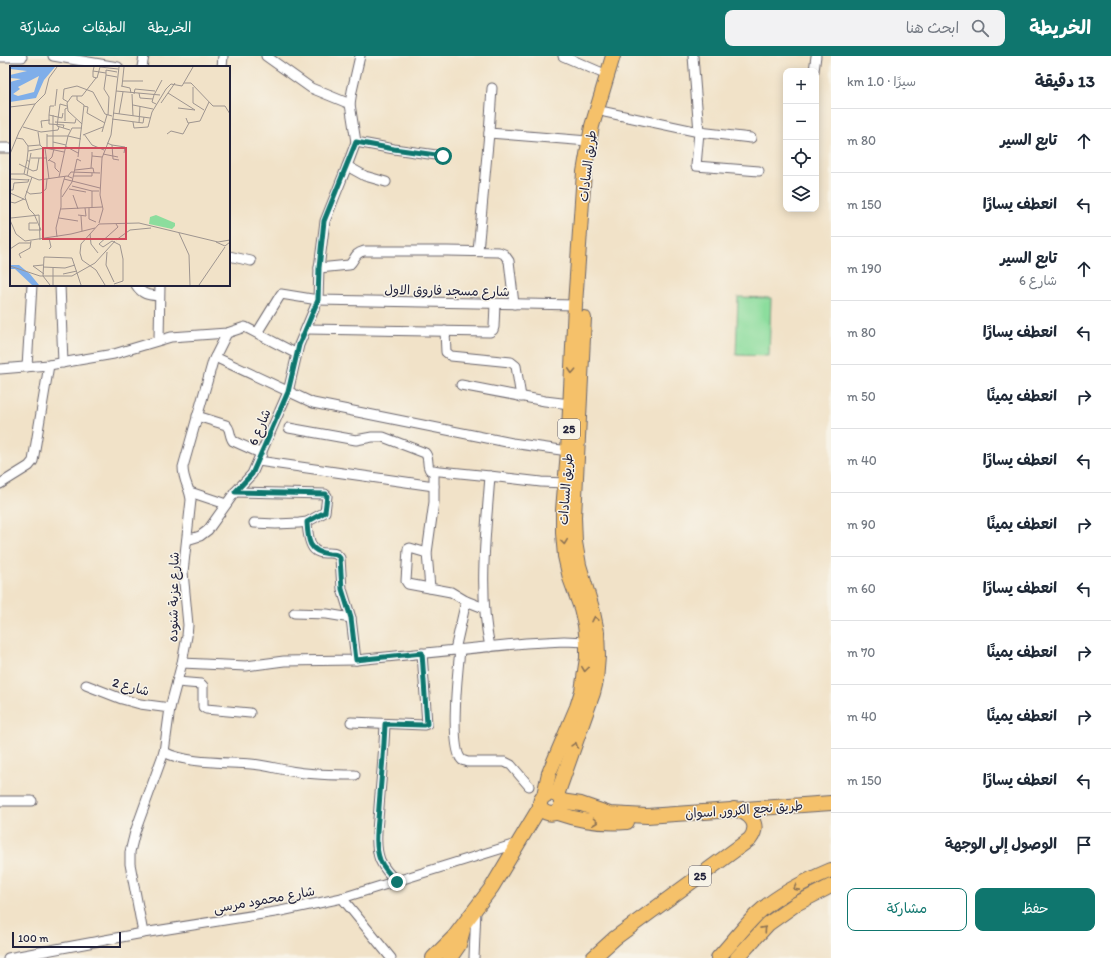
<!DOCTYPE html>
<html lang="ar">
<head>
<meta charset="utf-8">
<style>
  :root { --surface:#fff; --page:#f2f2f3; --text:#1f2937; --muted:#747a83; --line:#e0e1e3; --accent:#0f766e }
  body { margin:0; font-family:Itim,"Playpen Sans Arabic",sans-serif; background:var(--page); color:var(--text); direction:rtl }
  .controls { position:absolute; right:12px; top:12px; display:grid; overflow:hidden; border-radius:8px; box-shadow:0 2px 10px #0003 }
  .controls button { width:36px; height:36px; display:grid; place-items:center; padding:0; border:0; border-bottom:1px solid var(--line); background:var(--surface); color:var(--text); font:20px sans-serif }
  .scale { position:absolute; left:12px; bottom:10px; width:109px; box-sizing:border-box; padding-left:4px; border:2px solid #22223b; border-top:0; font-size:11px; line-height:14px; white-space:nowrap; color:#22223b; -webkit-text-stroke:3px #f7f3e8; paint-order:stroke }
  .stop { position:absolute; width:12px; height:12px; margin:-9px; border:3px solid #0f766e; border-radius:50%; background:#fff }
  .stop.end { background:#0f766e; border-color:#fff; box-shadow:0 1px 4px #0008 }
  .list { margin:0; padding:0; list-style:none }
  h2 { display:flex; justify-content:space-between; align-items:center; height:52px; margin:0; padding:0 16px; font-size:17px }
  h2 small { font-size:13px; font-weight:400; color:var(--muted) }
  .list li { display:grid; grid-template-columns:26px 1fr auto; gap:12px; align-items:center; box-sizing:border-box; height:64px; padding:0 16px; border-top:1px solid var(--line) }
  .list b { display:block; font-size:15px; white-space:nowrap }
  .list p { margin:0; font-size:13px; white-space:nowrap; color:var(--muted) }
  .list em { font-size:13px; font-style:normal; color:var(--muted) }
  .actions { display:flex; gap:8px; padding:12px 16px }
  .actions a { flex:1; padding:9px 0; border:1px solid var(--accent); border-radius:8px; text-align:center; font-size:14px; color:var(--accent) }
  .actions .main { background:var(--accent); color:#fff }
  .icon { flex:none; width:22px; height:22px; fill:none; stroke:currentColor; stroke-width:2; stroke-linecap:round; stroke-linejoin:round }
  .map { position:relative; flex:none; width:831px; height:902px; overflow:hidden; direction:ltr }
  header { display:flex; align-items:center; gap:24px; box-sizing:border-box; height:56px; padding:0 20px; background:var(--accent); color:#fff }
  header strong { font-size:19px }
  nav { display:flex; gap:22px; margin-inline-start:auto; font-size:14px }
  .search { width:280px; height:36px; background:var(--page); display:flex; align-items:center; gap:10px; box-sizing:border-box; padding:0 14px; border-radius:8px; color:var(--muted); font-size:15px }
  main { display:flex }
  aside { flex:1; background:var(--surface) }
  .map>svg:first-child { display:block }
  .green { fill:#8cdd9d; stroke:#57806c }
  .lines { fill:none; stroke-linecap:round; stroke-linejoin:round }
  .minor-casing { stroke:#6a656c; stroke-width:11 }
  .primary-casing { stroke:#6a656c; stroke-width:16 }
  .minor { stroke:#fff; stroke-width:9 }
  .primary { stroke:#f5c16b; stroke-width:14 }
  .oneway { stroke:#8c7253 }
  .route { stroke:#0f766e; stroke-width:5 }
  .labels { text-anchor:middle; stroke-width:3; stroke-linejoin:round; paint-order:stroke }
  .shield { fill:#f7f3e8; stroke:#62616f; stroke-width:1 }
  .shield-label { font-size:12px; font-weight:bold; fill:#22223b }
  .street-label { font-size:13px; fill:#22223b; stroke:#f7f3e8 }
  .inset-road { fill:none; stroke:#9e9590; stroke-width:1 }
  .view { fill:#d1495b; fill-opacity:0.15; stroke:#d1495b; stroke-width:2 }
  .inset-edge { fill:none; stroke:#22223b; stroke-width:2 }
</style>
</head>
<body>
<header>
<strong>الخريطة</strong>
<div class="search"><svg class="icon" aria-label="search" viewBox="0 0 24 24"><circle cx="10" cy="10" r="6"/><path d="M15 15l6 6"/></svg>ابحث هنا</div>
<nav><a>الخريطة</a><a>الطبقات</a><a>مشاركة</a></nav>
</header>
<main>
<aside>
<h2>13 دقيقة<small>سيرًا · 1.0 km</small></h2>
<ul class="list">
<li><svg class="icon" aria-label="ahead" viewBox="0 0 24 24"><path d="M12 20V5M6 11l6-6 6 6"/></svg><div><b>تابع السير</b></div><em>80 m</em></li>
<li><svg class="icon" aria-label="left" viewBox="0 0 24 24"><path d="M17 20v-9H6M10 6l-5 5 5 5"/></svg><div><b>انعطف يسارًا</b></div><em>150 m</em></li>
<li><svg class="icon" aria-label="ahead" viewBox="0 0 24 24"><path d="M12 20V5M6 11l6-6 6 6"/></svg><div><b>تابع السير</b><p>شارع 6</p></div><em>190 m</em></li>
<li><svg class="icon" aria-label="left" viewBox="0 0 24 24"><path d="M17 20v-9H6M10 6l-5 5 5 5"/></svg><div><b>انعطف يسارًا</b></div><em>80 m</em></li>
<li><svg class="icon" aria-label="right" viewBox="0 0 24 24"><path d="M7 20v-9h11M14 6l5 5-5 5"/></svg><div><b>انعطف يمينًا</b></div><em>50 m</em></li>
<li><svg class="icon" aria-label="left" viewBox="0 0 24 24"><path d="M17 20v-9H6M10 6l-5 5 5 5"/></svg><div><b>انعطف يسارًا</b></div><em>40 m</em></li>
<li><svg class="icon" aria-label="right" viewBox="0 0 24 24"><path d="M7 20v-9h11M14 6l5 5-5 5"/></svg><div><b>انعطف يمينًا</b></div><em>90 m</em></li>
<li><svg class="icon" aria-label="left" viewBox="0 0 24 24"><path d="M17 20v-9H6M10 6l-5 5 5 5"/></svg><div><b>انعطف يسارًا</b></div><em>60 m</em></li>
<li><svg class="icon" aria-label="right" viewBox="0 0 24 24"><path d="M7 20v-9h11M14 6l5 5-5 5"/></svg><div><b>انعطف يمينًا</b></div><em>70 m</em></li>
<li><svg class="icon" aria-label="right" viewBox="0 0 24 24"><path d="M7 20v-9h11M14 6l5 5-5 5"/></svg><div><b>انعطف يمينًا</b></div><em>40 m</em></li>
<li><svg class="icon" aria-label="left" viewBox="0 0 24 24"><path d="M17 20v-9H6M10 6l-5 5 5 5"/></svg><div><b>انعطف يسارًا</b></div><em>150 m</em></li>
<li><svg class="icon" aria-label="arrive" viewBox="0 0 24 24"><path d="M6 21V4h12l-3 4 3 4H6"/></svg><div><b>الوصول إلى الوجهة</b></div></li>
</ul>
<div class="actions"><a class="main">حفظ</a><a>مشاركة</a></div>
</aside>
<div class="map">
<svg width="831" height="902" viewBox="0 0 831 902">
  <rect width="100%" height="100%" fill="#f7f3e8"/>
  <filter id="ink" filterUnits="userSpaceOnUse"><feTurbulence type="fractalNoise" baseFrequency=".025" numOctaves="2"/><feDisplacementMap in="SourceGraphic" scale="8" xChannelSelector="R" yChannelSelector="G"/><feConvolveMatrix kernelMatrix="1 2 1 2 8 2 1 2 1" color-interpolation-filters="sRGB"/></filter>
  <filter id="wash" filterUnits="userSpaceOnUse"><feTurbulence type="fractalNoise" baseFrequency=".012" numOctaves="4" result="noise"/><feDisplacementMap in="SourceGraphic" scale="16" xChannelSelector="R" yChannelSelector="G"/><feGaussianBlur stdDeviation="0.9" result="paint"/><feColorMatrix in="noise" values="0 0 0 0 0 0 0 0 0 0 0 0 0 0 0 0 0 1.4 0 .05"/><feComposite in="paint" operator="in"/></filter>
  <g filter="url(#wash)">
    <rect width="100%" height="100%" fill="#f1e2c8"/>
    <polygon class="green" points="738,241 771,242 769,300 736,299"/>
  </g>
  <g filter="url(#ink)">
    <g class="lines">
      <defs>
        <g id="minor">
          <polyline points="53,0 118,11"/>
          <polyline points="266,0 311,32 350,48"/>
          <polyline points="563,0 607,19"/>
          <polyline points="693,0 699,76 696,110 759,115"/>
          <polyline points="0,1 22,1"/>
          <polyline points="142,11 144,0"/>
          <polyline points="222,11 223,0"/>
          <polyline points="814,15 816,0"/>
          <polyline points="492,32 489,77 588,85"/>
          <polyline points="605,56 699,76 751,82"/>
          <polyline points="356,86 350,48 352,35 360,0"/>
          <polyline points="0,92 11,92"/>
          <polyline points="347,110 356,86 394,93 443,100"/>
          <polyline points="478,195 489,77"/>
          <polyline points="229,200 251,205"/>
          <path d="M 319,212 L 349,209 C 356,203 353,198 364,195 L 447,195 L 499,196 L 504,198 L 509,205 L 514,248"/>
          <polyline points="60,229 63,307"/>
          <path d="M 136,229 C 142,239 149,239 159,240"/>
          <polyline points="306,273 490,276 493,274 494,271 495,248"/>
          <polyline points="445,275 446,296 451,300 511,306 516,310 521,341"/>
          <polyline points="257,277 281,238 318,244 575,249"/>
          <polyline points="159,283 160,229"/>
          <polyline points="215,301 313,347 512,387 568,395"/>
          <polyline points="27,311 32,229"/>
          <polyline points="0,313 49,309 114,298 171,281 227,277 245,271 297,298"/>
          <polyline points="461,329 545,345 570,348"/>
          <path d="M 197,360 L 226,369 C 231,373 229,380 233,385 L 262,398"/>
          <path d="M 289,372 L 356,384 L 372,381 L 383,381 L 425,397 C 430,402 426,409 430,414 L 490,420"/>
          <polyline points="258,405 434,430"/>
          <polyline points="0,428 29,410 33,405 49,309"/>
          <polyline points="190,436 226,448"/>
          <polyline points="235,436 325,438 327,440 325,456 307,466 299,467 276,468 254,467"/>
          <path d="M 307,466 C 310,515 330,487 340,502 L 342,533 L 351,562 L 356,604"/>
          <polyline points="187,484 200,480 208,474 235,436 252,418 288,336 299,289 318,244 319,212 325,165 347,110 365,120 386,126"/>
          <polyline points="427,497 410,492 408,493 406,525 408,528 451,536 466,545 484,552"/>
          <polyline points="430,532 427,497 434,446 434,414"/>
          <polyline points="294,557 327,558 351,562"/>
          <path d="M 490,591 C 478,535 486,477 490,420 L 541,426 L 565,427"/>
          <polyline points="455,594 466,545"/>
          <path d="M 460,594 C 458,612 449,693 462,704 C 464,705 466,705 468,706 L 505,706 L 511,709 L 529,730"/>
          <polyline points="182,607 246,610 284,605 356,604 526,587 564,585 587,586"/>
          <polyline points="177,626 201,628 203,630 203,651 206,653 250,657"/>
          <polyline points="86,629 122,643 140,648 170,652"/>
          <polyline points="351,666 424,669 427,668 422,597"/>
          <path d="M 385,668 C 384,696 381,724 379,751 C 378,768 374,788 380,804 C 384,813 390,819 397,826"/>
          <path d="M 164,696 C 187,708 225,706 251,708 C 267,709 281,714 297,716 C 316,719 336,719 355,719"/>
          <polyline points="0,745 32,745"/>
          <polyline points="342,842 391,902"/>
          <path d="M 143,877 L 130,808 L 130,796 L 135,776 L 164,696 L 170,652 L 182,607 L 187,580 L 188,569 L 183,516 L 191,444 C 190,432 183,425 183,411 L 213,305 L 227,277"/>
          <polyline points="8,902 143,877 281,855 342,842 519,787"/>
          <polyline points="474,902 476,853"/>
        </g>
        <g id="primary">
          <polyline points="544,739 549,717 577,651 582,635 587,602 587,586 585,569 581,552 570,522 565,500 563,477 563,454 568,395 575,249 584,116 592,70 613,0"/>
          <polyline points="557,739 593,637 596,625 598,600 597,576 592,552 579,509 575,486 574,461 584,262"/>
          <polyline points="561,745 581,748 610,758 647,760 831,747"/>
          <path d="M 557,757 C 580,765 602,768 627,766"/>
          <path d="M 433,902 L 454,881 L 492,831 L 540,751 C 538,736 559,733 561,746 C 563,759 546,762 540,751"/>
          <polyline points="450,902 459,889 463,874"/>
          <path d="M 593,902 L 615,882 L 750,783 C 761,768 750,757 734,753"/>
          <path d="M 718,902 C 731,888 743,872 757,858 C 777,839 805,825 831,814"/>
          <polyline points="737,902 768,868 796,848 831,830"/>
        </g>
      </defs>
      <use href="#minor" class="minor-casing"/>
      <use href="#primary" class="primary-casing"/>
      <use href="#minor" class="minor"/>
      <use href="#primary" class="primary"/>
    </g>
    <defs><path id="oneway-chevron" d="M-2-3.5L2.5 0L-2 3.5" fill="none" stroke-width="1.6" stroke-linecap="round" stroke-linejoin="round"/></defs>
    <g class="oneway">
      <use href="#oneway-chevron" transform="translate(572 315) rotate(93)"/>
      <use href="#oneway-chevron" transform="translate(564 486) rotate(84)"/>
      <use href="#oneway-chevron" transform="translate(595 563) rotate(-102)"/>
      <use href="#oneway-chevron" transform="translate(585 613) rotate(97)"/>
      <use href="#oneway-chevron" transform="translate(575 689) rotate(-72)"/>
      <use href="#oneway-chevron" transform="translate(595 766) rotate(7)"/>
      <use href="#oneway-chevron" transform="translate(796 832) rotate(151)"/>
      <use href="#oneway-chevron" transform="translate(764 873) rotate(-48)"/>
    </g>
  </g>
  <g class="lines" filter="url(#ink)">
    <path class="route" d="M 397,826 C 390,819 384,813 380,804 C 374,788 378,768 379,751 C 381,723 384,696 385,668 L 424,669 L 427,668 L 422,597 L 356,604 L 351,562 L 342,533 L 340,502 C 337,498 334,498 329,498 C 308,496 308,484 307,466 L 325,456 L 327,440 L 326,438 L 235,436 L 252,418 L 288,336 L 299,289 L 318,244 L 319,212 L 324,165 L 356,86 L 394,93 L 443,100"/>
  </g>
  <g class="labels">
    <g class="shield">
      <rect x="558" y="363" width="22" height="20" rx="3"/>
      <rect x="689" y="810" width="22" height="20" rx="3"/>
    </g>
    <g class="shield-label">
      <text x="569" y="377">25</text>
      <text x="700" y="824">25</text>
    </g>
    <g class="street-label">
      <text transform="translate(587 110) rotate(-83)" y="5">طريق السادات</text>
      <text transform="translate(447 234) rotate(1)" y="5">شارع مسجد فاروق الاول</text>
      <text transform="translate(259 371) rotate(-67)" y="5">شارع 6</text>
      <text transform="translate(565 433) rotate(-86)" y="5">طريق السادات</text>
      <text transform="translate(173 541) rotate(-89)" y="5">شارع عزبة شنوده</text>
      <text transform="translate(131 630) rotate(15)" y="5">شارع 2</text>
      <text transform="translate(744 753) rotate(-4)" y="5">طريق نجع الكرور, اسوان</text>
      <text transform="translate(264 843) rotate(-10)" y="5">شارع محمود مرسى</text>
    </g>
  </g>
  <g transform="translate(10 10)">
    <rect width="220" height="220" fill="#f1e2c8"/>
    <path d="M 146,149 L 165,157 L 165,160 L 162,163 L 139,158 L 140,151 Z" fill="#8cdd9d"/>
    <path d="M 0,1 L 45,1 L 34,14 L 26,32 L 0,36 L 0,16 L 11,13 L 0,12 L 0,9 L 17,5 L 0,3 ZM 29,10 L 24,26 L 8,30 L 3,28 L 10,23 L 8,21 ZM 0,199 L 9,199 L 20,208 L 29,219 L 22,219 L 5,203 L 0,203 Z" fill="#7faee9" fill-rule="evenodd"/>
    <path class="inset-road" d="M 84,1 L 83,5 L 96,7M 90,1 L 108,3M 83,5 L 83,11 L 87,12 L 90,1M 96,9 L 94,23 L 99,31 L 98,49M 107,11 L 96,9 L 96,4 L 107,6M 113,15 L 133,15M 174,17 L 181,17 L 203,40 L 215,40 L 220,48M 111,20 L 120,22 L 121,27M 112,20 L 114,1M 183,21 L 183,37 L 194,44M 106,25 L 150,29M 129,27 L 130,32 L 143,33M 158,27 L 185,44 L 168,42M 122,28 L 123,50M 124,28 L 125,23 L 145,25M 67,30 L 67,34 L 74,39 L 68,91M 58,36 L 53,33 L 54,23 L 67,20 L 83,26 L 95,48 L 102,50M 151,37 L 165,17M 146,38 L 142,36 L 144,29 L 152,14M 123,39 L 143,43M 44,40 L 40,40 L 39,49 L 52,52 L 53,47M 45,40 L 47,23M 57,40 L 50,38 L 47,60 L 60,64M 74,40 L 78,41 L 77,47 L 95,57M 0,41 L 25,38M 103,47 L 140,52M 109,48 L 113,26M 39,49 L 39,58 L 54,59 L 53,62M 43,49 L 43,83M 176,52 L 178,57 L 190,55 L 199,36M 102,53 L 133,57 L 134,51M 55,55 L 55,43 L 57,42M 45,56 L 65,57 L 66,53M 123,56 L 124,62 L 138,61 L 142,46 L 156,23 L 161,18 L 172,20 L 183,1M 129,57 L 130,40M 72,58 L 58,45 L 57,37 L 62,30 L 72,30 L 86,12M 13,61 L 31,66 L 48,64 L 49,61M 32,62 L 31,55 L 40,54M 28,66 L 30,79M 92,66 L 97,49M 37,68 L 37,82M 74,68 L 82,79 L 94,84M 157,68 L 161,65 L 173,68 L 179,57M 73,69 L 93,61M 37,70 L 58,70M 58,70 L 71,73M 6,72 L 13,73 L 18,80M 43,76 L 56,79M 97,77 L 102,79 L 103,93 L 109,94M 102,79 L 115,81 L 114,87M 55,80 L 68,87M 18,85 L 18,80 L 30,79 L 33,82M 82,86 L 82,90 L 92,91M 0,88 L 9,66 L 25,38 L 35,28 L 39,12 L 47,1M 93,88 L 108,91M 21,92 L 37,92M 39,94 L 45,97 L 45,102 L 49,106M 38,95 L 42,91 L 44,83M 20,96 L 17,94 L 18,85 L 35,82M 9,98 L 23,105 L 27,104 L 29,92M 81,102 L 82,90M 65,104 L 83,102 L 84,107M 0,108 L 14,108 L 29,114 L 57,110 L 62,112M 14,108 L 17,94M 17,109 L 21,87M 58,110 L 61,106 L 90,107M 63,110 L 82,110 L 82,107M 22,111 L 15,131 L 19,143 L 24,148 L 31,164 L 19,164 L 19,157 L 27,157M 49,111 L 58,70 L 62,62 L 72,62M 0,113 L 19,114M 39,113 L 35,82 L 54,86M 54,113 L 90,122M 62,120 L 82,125M 59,123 L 76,126M 0,124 L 3,124 L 4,117 L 18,116 L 19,113M 16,125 L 20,128 L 31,127 L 36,123 L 37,113M 0,127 L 16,134M 63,129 L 68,143M 52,131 L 62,116 L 67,93 L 71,95M 0,136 L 5,137 L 14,133M 79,142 L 79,153 L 86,156M 82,142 L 82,125 L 89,125M 51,143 L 92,141M 68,149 L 76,150 L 75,142M 71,150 L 72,165M 1,152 L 29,149 L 30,174M 49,152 L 68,155M 0,154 L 6,168 L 15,175 L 61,168 L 85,162M 89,157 L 93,143 L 90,129 L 92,92 L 101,69 L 109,1M 89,158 L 129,157 L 208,176 L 220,174M 89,158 L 71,178 L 70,187 L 72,194 L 86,204 L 95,219M 169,167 L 179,189 L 180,219M 80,168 L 81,178 L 88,187M 47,171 L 46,162 L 51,141 L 51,124 L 55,110M 39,172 L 41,181 L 39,183M 106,174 L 120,164 L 141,162M 206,176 L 215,180 L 220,176M 0,183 L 9,177 L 21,177M 97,186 L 96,199 L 104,216M 11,192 L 9,188 L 20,182 L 21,175M 33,199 L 23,200 L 34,208M 0,200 L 30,210 L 62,210 L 85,197 L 105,175M 33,201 L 55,202 L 65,199M 43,202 L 43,219M 53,208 L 67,205M 104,218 L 113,215 L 113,193 L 110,179 L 102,175 L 93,181 L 89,178 L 108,161 L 106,158M 40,219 L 33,210 L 34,191 L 62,192 L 71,219M 189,219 L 215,181"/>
    <path class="view" d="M 33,82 L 116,82 L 116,173 L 33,173 Z"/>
    <rect width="220" height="220" class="inset-edge"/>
  </g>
</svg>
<div class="controls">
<button>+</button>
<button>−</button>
<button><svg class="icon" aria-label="locate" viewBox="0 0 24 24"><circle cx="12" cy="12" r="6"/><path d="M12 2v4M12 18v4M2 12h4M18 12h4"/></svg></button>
<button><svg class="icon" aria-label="layers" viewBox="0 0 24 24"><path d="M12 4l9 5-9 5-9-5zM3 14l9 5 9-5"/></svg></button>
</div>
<div class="scale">100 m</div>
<div class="stop" style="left:443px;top:100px"></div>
<div class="stop end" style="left:397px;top:826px"></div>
</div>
</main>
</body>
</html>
